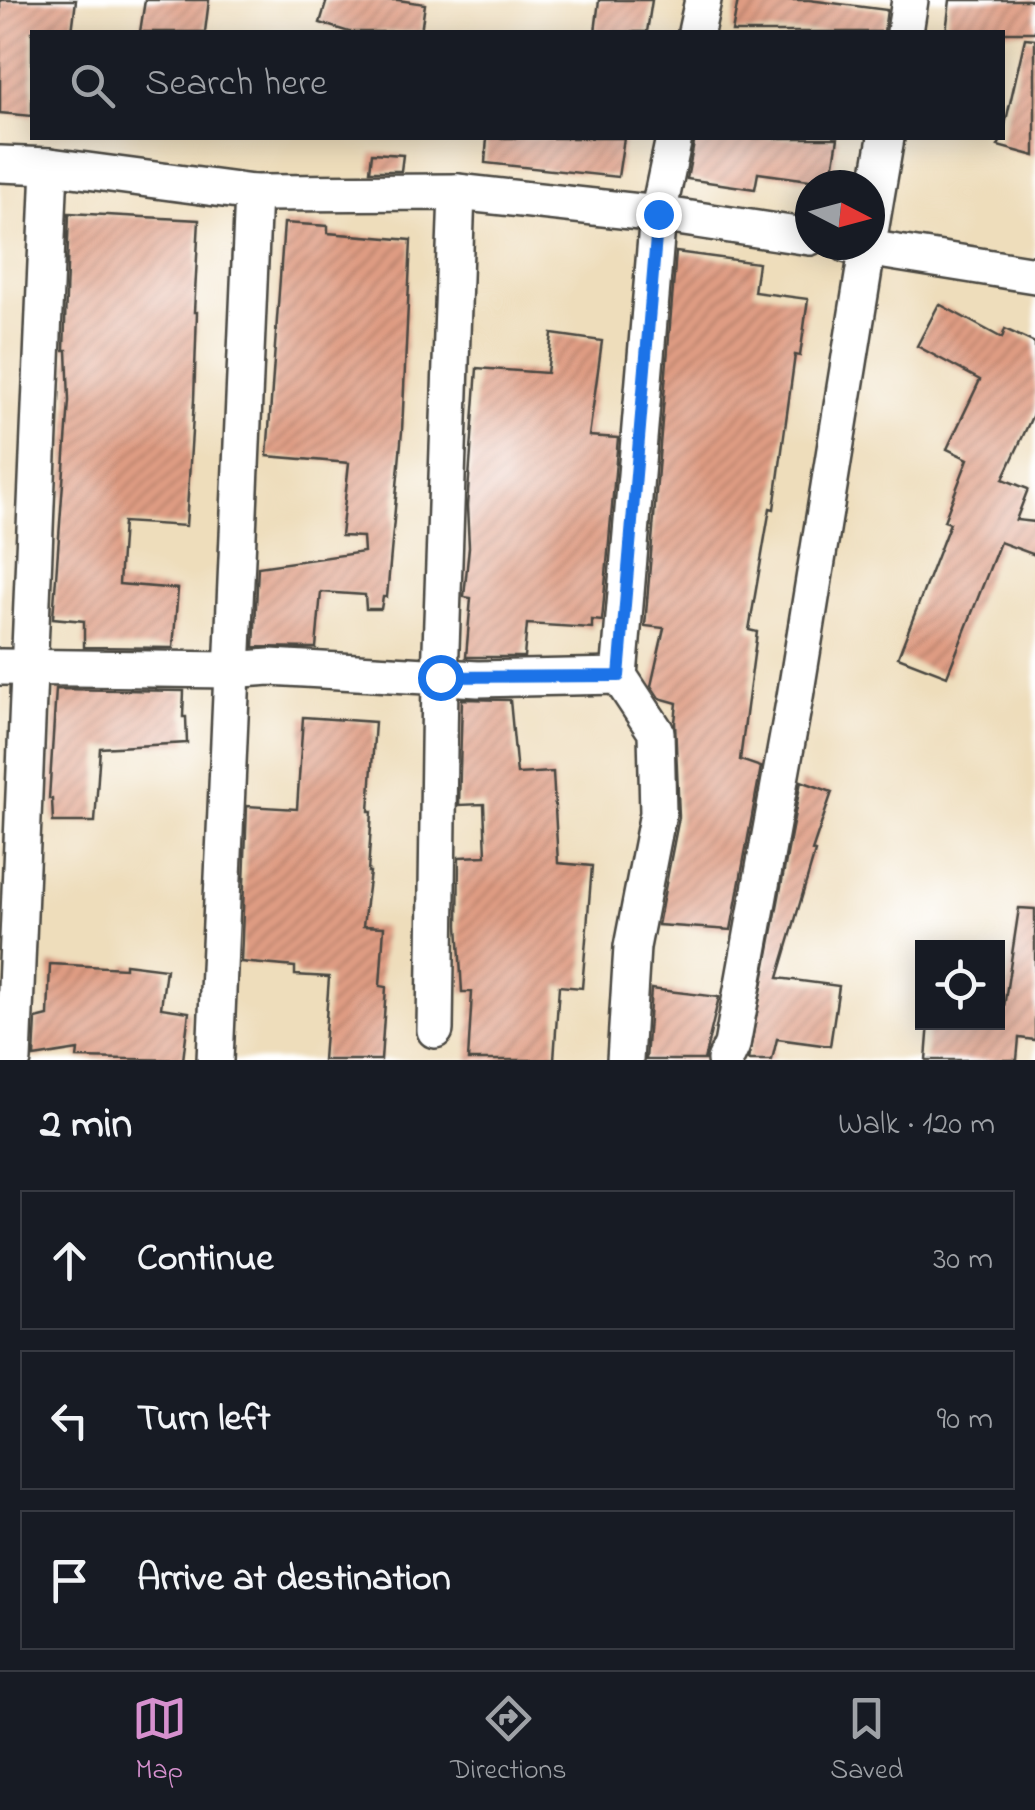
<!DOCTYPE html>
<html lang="en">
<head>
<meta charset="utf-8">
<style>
  :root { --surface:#171b24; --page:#20242c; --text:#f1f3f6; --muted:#9ea1a6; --line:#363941; --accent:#d690ce }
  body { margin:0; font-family:"Indie Flower",sans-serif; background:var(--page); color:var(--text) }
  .controls { position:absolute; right:30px; bottom:30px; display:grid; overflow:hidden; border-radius:0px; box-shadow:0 5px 25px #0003 }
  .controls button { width:90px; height:90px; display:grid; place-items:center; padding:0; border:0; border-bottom:2px solid var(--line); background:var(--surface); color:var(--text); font:50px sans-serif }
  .compass { position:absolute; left:795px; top:170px; width:90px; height:90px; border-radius:50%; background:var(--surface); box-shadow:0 5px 25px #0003; rotate:96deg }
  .stop { position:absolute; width:30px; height:30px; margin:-22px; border:8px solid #1a73e8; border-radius:50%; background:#fff }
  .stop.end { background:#1a73e8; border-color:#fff; box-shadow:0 2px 10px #0008 }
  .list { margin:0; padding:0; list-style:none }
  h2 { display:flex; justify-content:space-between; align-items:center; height:130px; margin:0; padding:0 40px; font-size:42px }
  h2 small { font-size:32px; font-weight:400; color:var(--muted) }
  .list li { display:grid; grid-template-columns:65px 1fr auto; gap:30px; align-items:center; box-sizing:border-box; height:140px; margin:0 20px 20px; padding:0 20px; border:2px solid var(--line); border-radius:0px }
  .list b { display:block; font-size:38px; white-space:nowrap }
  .list em { font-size:32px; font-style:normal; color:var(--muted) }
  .icon { flex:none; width:55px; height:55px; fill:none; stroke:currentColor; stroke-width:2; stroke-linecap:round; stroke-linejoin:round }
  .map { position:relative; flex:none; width:1035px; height:1060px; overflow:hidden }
  .search { position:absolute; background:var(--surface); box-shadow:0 5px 25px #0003; left:30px; right:30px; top:30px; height:110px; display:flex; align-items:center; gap:25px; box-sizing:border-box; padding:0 35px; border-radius:0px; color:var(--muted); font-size:38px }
  .sheet { height:610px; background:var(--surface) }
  nav { display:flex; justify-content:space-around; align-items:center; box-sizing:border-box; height:140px; border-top:2px solid var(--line); background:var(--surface); font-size:28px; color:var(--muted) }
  nav a { display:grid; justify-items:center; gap:5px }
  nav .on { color:var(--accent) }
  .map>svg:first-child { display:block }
  .building { fill:url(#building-hatch) }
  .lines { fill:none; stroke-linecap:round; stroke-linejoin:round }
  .minor-casing { stroke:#484641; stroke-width:40 }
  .minor { stroke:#fff; stroke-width:35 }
  .route { stroke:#1a73e8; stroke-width:12 }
</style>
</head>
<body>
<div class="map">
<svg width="1035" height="1060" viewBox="0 0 1035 1060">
  <defs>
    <pattern id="building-hatch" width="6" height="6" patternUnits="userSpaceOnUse" patternTransform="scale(2.5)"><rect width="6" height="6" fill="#df9c83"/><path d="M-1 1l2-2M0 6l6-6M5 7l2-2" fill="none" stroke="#b57f6b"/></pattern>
  </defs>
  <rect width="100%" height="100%" fill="#fff"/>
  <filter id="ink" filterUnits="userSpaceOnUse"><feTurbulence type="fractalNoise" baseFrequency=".01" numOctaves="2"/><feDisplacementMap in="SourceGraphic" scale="20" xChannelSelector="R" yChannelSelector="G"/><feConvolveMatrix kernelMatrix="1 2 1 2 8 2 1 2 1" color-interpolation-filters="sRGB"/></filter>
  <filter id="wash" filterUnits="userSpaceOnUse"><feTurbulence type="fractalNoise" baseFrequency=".0048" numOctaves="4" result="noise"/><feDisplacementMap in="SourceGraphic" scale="40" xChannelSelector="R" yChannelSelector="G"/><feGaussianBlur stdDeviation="2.25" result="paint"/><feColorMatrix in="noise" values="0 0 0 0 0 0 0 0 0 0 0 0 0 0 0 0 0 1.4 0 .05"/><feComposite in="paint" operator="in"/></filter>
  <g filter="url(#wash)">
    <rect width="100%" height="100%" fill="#edb"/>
    <g id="blocks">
      <g class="building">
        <polygon points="0,0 76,0 72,32 32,32 32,116 0,113"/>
        <polygon points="145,0 209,0 205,32 140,32"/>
        <polygon points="327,0 398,0 425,4 421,32 349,32 320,23"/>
        <polygon points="599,0 652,0 647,32 595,32"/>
        <polygon points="738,0 809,0 887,10 884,32 732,32"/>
        <polygon points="950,0 1035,0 1035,32 946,32"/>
        <polygon points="1025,38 1035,39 1035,156 998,146 1002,138"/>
        <polygon points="487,138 624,138 618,177 485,163"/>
        <polygon points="695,138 838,138 831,183 758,173 755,189 687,179"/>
        <polygon points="372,153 403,155 401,171 370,171"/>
        <polygon points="69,213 199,220 194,312 197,312 194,400 186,526 123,522 119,584 178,589 173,648 84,647 84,621 53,618 69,401 67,350 64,350"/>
        <polygon points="284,223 328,226 328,233 411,240 402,431 387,597 383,597 381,609 366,609 365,595 321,592 316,648 254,647 258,567 364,552 363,537 341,536 349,463 267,456"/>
        <polygon points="676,252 758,263 754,292 808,299 800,356 795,355 774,509 770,508 749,630 757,632 740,760 761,767 731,930 658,925 679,817 675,722 677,703 659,698 651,686 664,628 645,626"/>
        <polygon points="939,304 1002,338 1005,329 1035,343 1035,410 1003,479 1028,489 1016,520 1035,522 1035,555 1000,542 947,676 898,657 950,523 944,521 968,459 947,449 980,380 917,346"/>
        <polygon points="552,334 602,341 589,436 618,438 602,621 592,620 592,628 527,624 524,657 466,657 471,598 464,597 469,547 467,506 477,368 547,373"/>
        <polygon points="56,689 184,691 183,717 186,717 187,743 100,748 95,822 53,822 52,799 49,799"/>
        <polygon points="462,699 510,700 517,774 553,772 558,863 592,866 582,988 559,986 554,1060 468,1060 472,992 462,992 458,925 459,857 486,856 484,804 459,805"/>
        <polygon points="303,717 375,722 369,811 372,811 368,872 370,872 363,926 384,927 380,986 386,987 381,1060 323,1060 329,977 295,975 295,967 241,962 247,806 297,809"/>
        <polygon points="801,781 832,792 812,851 815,852 778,978 839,986 830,1046 777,1039 772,1060 748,1060"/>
        <polygon points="1019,908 1035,909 1035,1040 1019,1038 1017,1060 926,1060 929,1022 998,1022 998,1006 1004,1007"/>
        <polygon points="50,964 125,968 125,964 166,969 161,1008 189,1012 183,1060 77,1058 78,1050 34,1057 36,1019 48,1016"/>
        <polygon points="651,989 719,997 704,1060 646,1060"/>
      </g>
    </g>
  </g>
  <g filter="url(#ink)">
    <use href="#blocks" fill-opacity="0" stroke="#484641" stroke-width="2.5"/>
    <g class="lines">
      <defs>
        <g id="minor">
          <polyline points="696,32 703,0"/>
          <polyline points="905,32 910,0"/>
          <polyline points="0,164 50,166 253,193 457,192 658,214 810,237"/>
          <polyline points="870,232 886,138"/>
          <polyline points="848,245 1035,275"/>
          <polyline points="0,667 230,670 270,667 478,679 619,676"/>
          <polyline points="435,1030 440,677 457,192"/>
          <polyline points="13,1060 50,166"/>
          <polyline points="215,1060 253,193"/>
          <polyline points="625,1060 632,947 658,813 656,732 619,676 658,214 674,138"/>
          <polyline points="725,1060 732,1045 795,697 868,245"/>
        </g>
      </defs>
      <use href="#minor" class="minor-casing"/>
      <use href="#minor" class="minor"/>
    </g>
  </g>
  <g class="lines" filter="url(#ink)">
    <polyline class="route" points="440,677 619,676 658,214"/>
  </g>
</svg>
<div class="controls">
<button><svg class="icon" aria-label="locate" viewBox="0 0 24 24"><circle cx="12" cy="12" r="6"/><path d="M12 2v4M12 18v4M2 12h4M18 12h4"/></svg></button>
</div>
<svg class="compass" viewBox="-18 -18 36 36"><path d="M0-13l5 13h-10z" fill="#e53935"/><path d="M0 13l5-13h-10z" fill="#9ea1a6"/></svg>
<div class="stop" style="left:440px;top:677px"></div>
<div class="stop end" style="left:658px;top:214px"></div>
<div class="search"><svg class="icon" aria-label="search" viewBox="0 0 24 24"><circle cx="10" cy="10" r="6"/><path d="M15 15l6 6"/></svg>Search here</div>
</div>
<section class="sheet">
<h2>2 min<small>Walk · 120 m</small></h2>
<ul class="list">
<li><svg class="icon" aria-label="ahead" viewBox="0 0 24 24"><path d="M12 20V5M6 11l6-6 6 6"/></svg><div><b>Continue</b></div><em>30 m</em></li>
<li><svg class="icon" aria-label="left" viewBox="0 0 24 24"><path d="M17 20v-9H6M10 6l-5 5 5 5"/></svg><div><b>Turn left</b></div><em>90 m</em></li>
<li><svg class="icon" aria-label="arrive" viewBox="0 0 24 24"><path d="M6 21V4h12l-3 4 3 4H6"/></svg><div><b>Arrive at destination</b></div></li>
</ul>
</section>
<nav>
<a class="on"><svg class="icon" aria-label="map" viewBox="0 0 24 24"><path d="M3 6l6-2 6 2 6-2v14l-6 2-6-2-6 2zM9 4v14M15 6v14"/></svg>Map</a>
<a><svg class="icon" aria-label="directions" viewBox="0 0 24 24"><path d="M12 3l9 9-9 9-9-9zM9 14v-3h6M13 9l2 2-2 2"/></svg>Directions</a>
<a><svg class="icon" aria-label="saved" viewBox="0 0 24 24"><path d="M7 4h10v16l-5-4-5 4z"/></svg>Saved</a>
</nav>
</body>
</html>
